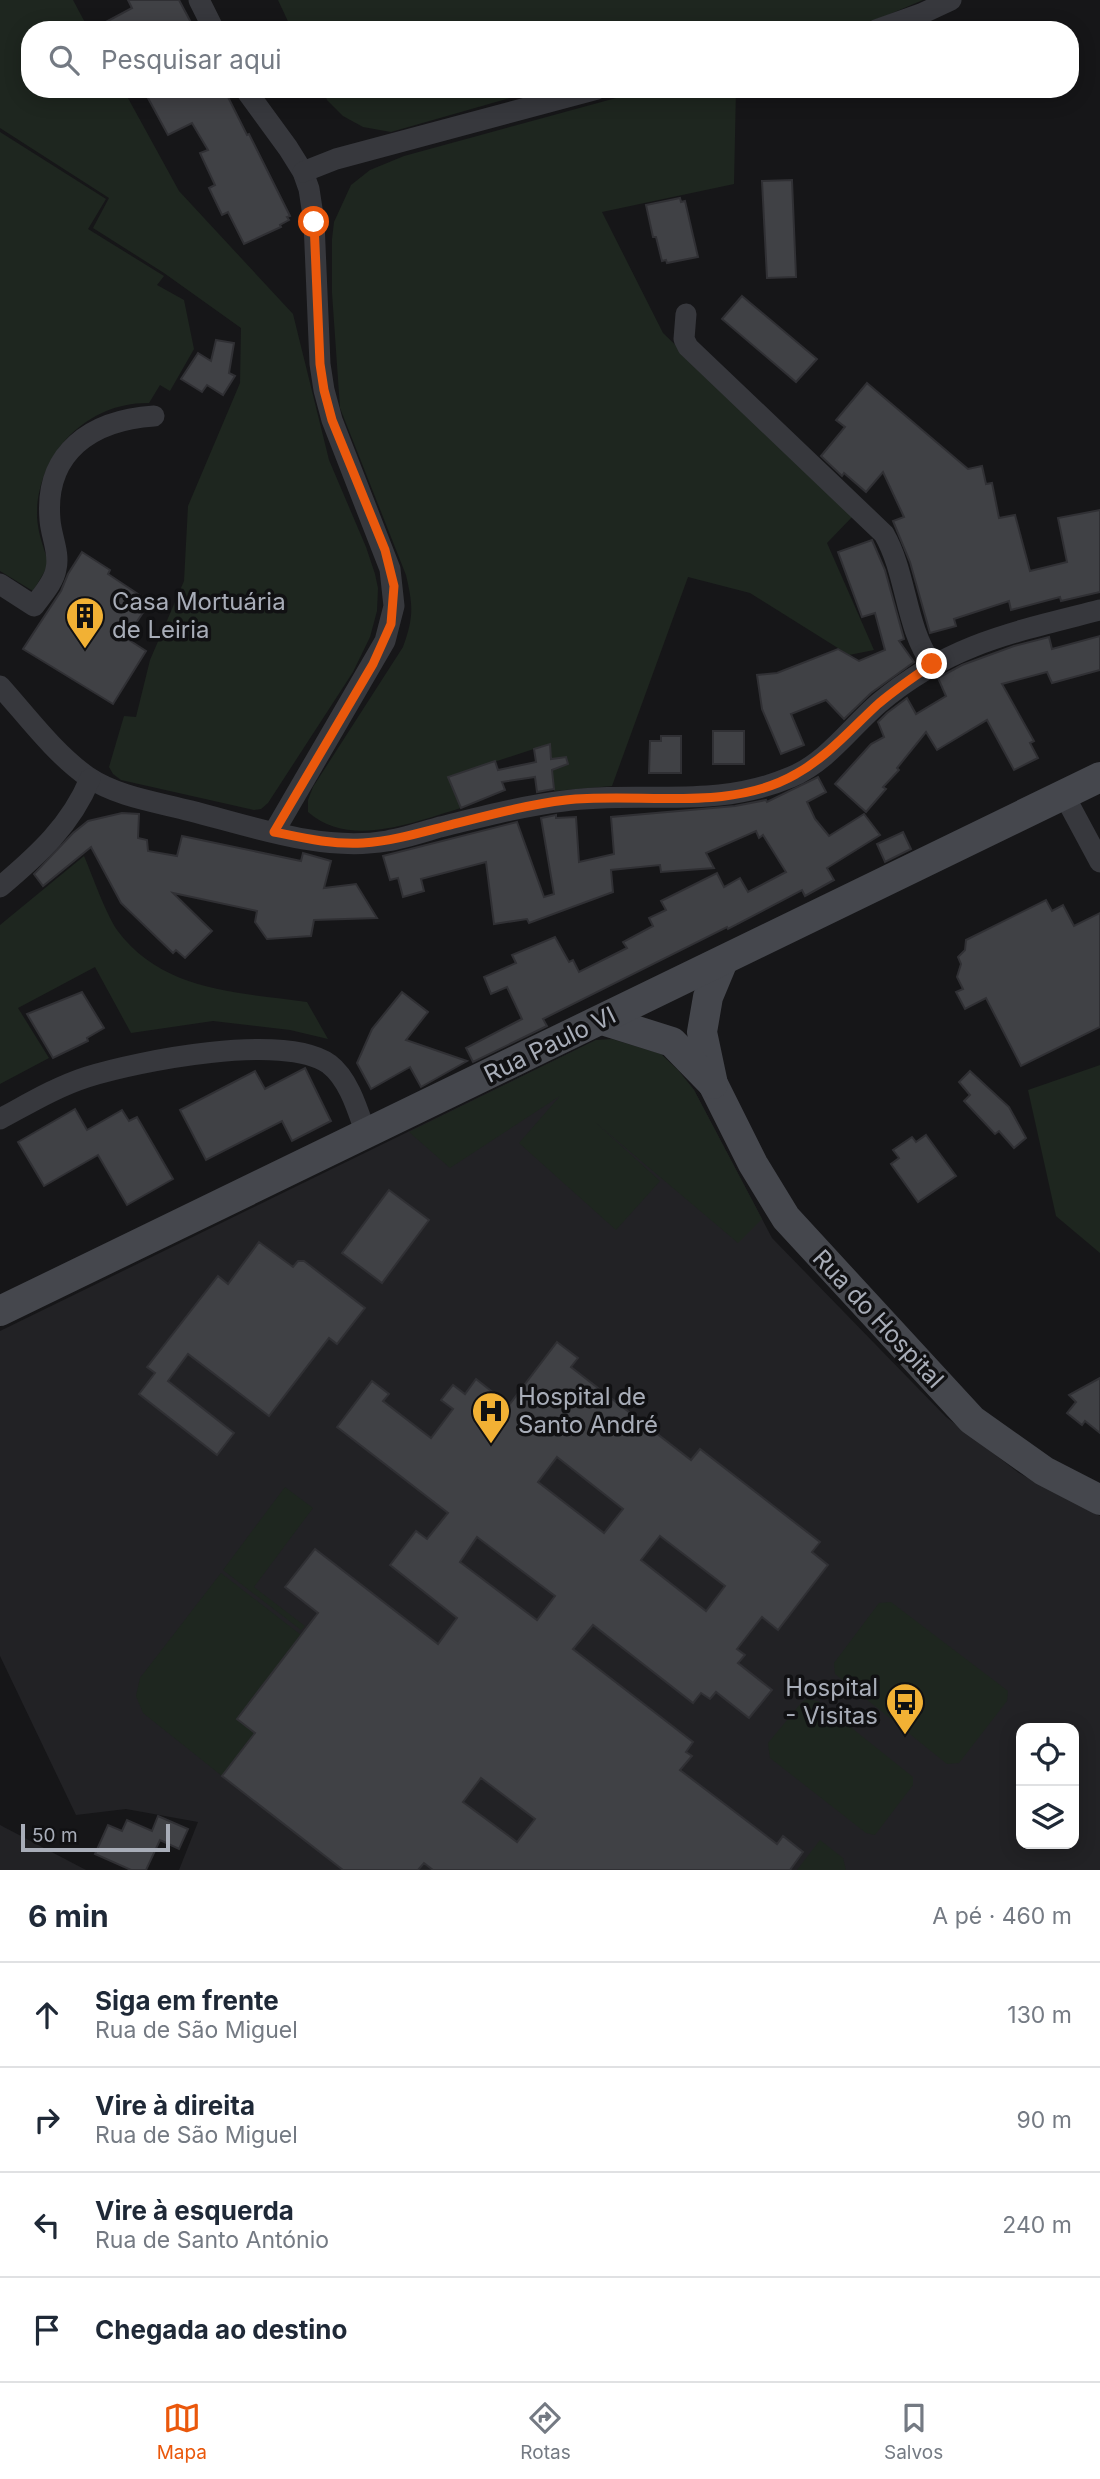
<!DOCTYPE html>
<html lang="pt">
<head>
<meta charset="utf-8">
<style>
  :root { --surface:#fff; --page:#f6f6f7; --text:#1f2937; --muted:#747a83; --line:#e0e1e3; --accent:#ea580c }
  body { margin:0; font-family:Inter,sans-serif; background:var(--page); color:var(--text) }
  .controls { position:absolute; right:21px; bottom:21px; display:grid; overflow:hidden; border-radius:14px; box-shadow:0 4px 18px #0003 }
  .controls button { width:63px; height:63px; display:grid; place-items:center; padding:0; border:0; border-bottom:2px solid var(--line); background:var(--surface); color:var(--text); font:35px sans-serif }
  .scale { position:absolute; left:21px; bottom:18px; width:149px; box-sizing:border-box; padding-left:7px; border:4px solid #a8adb8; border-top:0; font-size:19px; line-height:24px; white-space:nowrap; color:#a8adb8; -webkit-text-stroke:5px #111113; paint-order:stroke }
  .stop { position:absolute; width:21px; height:21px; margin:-16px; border:5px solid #ea580c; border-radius:50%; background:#fff }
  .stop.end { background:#ea580c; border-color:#fff; box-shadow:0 2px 7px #0008 }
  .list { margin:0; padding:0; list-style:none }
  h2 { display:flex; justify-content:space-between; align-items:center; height:91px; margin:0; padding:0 28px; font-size:30px }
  h2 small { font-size:23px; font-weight:400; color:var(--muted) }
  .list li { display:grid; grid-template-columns:46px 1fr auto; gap:21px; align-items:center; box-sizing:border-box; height:105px; padding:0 28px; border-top:2px solid var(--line) }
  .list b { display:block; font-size:26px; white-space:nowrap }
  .list p { margin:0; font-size:23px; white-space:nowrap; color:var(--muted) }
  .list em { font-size:23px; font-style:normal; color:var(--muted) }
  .icon { flex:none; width:38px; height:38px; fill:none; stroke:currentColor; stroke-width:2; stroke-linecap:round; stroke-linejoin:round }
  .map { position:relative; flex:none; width:1100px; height:1870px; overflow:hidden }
  .search { position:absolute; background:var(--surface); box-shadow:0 4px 18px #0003; left:21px; right:21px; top:21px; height:77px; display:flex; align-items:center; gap:18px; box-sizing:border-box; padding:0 24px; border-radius:28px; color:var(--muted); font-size:26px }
  .sheet { height:511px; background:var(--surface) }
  nav { display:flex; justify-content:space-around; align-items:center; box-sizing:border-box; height:98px; border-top:2px solid var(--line); background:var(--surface); font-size:19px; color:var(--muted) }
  nav a { display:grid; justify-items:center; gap:4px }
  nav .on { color:var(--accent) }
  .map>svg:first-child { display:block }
  .built { fill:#222225; fill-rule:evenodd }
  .green { fill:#1e261f }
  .building { fill:#404145; stroke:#303034; stroke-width:2; fill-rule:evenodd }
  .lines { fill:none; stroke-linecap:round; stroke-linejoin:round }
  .street { stroke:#37383d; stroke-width:21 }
  .secondary { stroke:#45474d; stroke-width:30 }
  .route { stroke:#ea580c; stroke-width:9 }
  .labels { text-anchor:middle; stroke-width:7; stroke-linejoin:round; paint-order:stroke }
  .poi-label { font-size:24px; fill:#a8adb8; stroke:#111113; text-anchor:start }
  .street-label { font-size:24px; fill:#a8adb8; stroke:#111113 }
</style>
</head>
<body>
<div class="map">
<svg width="1100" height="1870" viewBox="0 0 1100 1870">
  <rect width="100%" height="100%" fill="#161618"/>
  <g class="built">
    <path d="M 596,1040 L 678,1070 L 694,1090 L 772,1238 L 946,1417 L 1019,1473 L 1100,1516 L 1100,1870 L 179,1870 L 198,1822 L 126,1809 L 76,1815 L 0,1656 L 0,1331 ZM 1021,1728 L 1074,1728 L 1074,1844 L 1021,1844 Z"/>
    <polygon points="0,1825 86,1870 0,1870"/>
  </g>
  <g class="green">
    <polygon points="0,0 73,0 89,30 30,30 30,89 123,89 179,191 293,314 329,460 366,547 375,574 378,588 377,611 370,637 353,672 268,803 261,809 254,810 121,780 113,774 109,767 124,716 136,717 150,660 184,581 188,506 240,383 241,328 164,273 93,228 109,198 0,128"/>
    <polygon points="278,0 923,0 883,17 841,30 292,30"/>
    <polygon points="322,89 541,89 391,132 363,127 343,116 327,100"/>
    <path d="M 649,89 L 736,89 L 734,184 L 602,212 L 663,333 L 853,516 L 827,543 L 874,650 L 849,655 L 750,593 L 688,577 L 612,786 L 554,791 L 549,744 L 448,777 L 461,808 C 414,822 350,849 308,812 L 308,800 L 313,787 L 403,647 C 414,617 413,605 406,575 L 340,408 L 332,293 L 332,239 L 334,222 L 351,185 L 370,170 L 404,156 Z"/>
    <path d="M 0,132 L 106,199 L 88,229 L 164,276 L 157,285 L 184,300 L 194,349 L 170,391 L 160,385 L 149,403 C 86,402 36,455 37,517 C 38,534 44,549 49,564 L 33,591 L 0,571 Z"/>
    <path d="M 84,856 C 93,877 105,912 117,930 C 163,992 237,992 307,1002 L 328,1039 L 290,1030 L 213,1021 L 131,1033 L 95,967 L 18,1008 L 49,1058 L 0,1084 L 0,925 Z"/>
    <polygon points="612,1039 661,1054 678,1070 694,1090 762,1219 738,1243 595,1122 660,1181 616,1230 519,1143 560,1096 450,1168 409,1132 596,1040"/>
    <polygon points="1100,1065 1100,1253 1056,1216 1028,1090"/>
    <polygon points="285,1487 313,1508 254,1587 305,1626 301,1630 223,1570"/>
    <polygon points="221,1573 301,1635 271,1674 307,1702 262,1761 244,1747 222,1776 143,1713 136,1696 140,1678"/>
    <polygon points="891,1602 1008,1691 1007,1701 959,1763 947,1764 835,1674 834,1663 879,1603"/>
    <polygon points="807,1699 818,1701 913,1777 913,1785 875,1835 866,1833 770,1758 768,1743 802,1702"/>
    <polygon points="820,1840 843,1858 846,1870 797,1870"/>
  </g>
  <g class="building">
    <polygon points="128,0 179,0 195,30 91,30 132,8"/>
    <polygon points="163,89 224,89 247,135 249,134 290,216 287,217 289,220 280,225 281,227 244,244 228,212 222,215 209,188 215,185 200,153 208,150 192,123 168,135 148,98"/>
    <polygon points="792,180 796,277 767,278 762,181"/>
    <polygon points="680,198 681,202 685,201 698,257 667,263 666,260 662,261 656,237 653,237 646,205"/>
    <polygon points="742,296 817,359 796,382 722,319"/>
    <polygon points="216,340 234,343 229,373 235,376 223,395 207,385 202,392 181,379 198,353 211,361"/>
    <polygon points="867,383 968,469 982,466 986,484 992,483 999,518 1015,515 1030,571 1067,562 1058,518 1100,510 1100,592 1061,601 1060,597 1011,610 1009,601 954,619 956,626 930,633 910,562 893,521 904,517 883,472 866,492 844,473 842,476 821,456 845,427 836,420"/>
    <polygon points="872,540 885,570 904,639 899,641 914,662 871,693 844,719 826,700 791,714 804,745 781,754 762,709 757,675 777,673 838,649 859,661 885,650 875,613 862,617 838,552"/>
    <polygon points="82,552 110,570 108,574 150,602 126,638 146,651 113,704 23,649 61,591 68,574"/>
    <polygon points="1100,636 1100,670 1052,683 1047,672 1002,684 1034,741 1030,743 1038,758 1014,770 987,720 937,750 926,732 897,768 899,770 883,787 886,789 866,812 835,784 871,744 884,737 878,722 887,713 907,698 916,714 946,696 938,678 962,665 1014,646 1049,637 1052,649"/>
    <rect x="713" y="731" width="31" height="33"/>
    <polygon points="661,736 681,736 681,773 649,773 650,741 661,741"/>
    <polygon points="550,744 551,759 566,757 568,764 552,770 554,789 537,792 535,777 502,782 505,790 461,808 448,777 495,761 498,770 536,762 534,749"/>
    <polygon points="818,777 826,792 807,802 815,819 829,836 864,814 880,835 827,868 834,880 805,896 802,890 728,929 727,927 543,1019 547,1026 473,1062 466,1048 522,1019 507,987 491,994 484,977 516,963 512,955 555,937 569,962 573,960 579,972 627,948 623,942 653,926 649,918 666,910 661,901 717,873 724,887 740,878 748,892 786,872 763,835 759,838 756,831 706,853 714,868 661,872 660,865 611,870 613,892 529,923 527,919 494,924 486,862 421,879 424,891 403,897 398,878 390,880 383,856 517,822 544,897 554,894 541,818 556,815 556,818 576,817 579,862 614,854 611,817 735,806 766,800 767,802"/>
    <polygon points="122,813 139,814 138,838 147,840 148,851 177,856 182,836 301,861 303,853 331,861 324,888 356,884 377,918 314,920 311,936 267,939 255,922 257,911 173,893 212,931 185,958 176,950 173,953 121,903 91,847 43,886 34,874 73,833 88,821"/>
    <polygon points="903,832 911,849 885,862 877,844"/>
    <polygon points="1046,900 1052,911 1063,905 1074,926 1100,913 1100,1027 1021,1066 986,998 965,1009 956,992 963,989 957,977 961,964 958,957 965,950 966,940"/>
    <polygon points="82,992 104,1028 87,1038 88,1041 53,1058 27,1014"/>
    <polygon points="402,992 428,1012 406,1040 467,1061 421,1087 410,1067 371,1089 357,1063 372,1029"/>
    <polygon points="305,1068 331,1121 292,1141 282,1121 206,1160 180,1110 255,1071 265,1089"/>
    <polygon points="970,1071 1009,1107 1026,1138 1014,1148 999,1131 995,1134 964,1101 970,1095 959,1082"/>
    <polygon points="75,1109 87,1130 122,1110 129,1121 137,1117 173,1179 127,1205 98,1155 44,1186 18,1142"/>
    <polygon points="926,1135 956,1176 918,1202 891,1164 899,1158 893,1150 912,1137 916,1142"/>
    <polygon points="389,1190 429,1220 382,1283 342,1253"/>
    <polygon points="259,1242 293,1267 298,1261 304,1261 365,1308 337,1344 329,1338 269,1416 188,1354 168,1381 234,1433 217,1455 139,1394 155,1373 147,1367 218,1276 228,1284"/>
    <path d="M 557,1342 L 578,1358 L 571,1367 L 691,1460 L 700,1449 L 820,1542 L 812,1552 L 828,1565 L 778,1630 L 762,1617 L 737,1649 L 745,1655 L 738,1663 L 772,1690 L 749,1718 L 716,1692 L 710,1699 L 701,1693 L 693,1703 L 593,1625 L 573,1649 L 693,1742 L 686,1752 L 692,1756 L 680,1770 L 777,1844 L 783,1836 L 803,1852 L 790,1870 L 433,1870 L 424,1863 L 418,1870 L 343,1870 L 222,1776 L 255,1733 L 237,1719 L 318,1613 L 285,1587 L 315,1549 L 438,1644 L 457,1618 L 390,1565 L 416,1531 L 427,1539 L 448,1513 L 337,1427 L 372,1381 L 389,1394 L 383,1401 L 431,1438 L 453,1409 L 441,1400 L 453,1385 L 465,1394 L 476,1379 L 509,1405 ZM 557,1457 L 623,1509 L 604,1533 L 538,1482 ZM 660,1536 L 725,1586 L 706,1611 L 641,1560 ZM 477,1537 L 555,1596 L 537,1620 L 460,1562 ZM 481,1778 L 535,1819 L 517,1842 L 463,1802 Z"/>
    <polygon points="1100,1378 1100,1433 1085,1421 1082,1425 1067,1413 1076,1402 1069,1395"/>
    <polygon points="158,1816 188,1829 179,1849 160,1840 146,1870 131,1870 95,1854 108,1825 122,1831 127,1820 152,1831"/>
  </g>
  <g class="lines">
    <g class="street">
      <polyline points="199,0 214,30"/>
      <polyline points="876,30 921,14 951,0"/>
      <polyline points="245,89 288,148 303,172 309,189 314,222 320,364 324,390 332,420 390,569 394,606 385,641 274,832"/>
      <polyline points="303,172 336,159 597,89"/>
      <path d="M 686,314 L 684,339 L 688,347 L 884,534 C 907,574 905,627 932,664"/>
      <path d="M 0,584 L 34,606 C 42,595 54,582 56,569 C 60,553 51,536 50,520 C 44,452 92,420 154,416"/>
      <path d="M 0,686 C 27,716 54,753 88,777 C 118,797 157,802 191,811 C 253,827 323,852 387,841 C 405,838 423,832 440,827 C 481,817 522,806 564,801 C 644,790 713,810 791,777 C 827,762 851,727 879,703 C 949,644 1014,632 1100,610"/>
      <polyline points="1064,795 1100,862"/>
      <path d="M 0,887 C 38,855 71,825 90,779"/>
      <path d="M 0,1119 C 28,1104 56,1087 87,1077 C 138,1061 284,1032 329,1064 C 349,1079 358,1111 366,1134"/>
    </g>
    <g class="secondary">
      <polyline points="723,961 708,997 702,1032 713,1084 753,1164 786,1218 972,1420 1044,1471 1100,1500"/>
      <polyline points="602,1020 672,1042 713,1084"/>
      <polyline points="0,1311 1100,777"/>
    </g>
  </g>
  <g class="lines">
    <path class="route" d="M 314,222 L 320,364 L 324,390 L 332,420 L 385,550 L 394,586 L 391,624 L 373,664 L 274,832 C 303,838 333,845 363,843 C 392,841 419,833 446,826 C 486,816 525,805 566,800 C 639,792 729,813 796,774 C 827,757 851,729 877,705 C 894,690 914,677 932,664"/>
  </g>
  <defs>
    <symbol id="building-pin" viewBox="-11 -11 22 30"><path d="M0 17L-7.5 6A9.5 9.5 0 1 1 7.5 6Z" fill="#f2b134" stroke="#111113"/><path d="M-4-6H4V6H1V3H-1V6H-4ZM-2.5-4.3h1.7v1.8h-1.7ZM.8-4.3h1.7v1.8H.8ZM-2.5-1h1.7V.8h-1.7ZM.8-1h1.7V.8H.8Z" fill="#111"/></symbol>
    <symbol id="hospital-pin" viewBox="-11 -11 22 30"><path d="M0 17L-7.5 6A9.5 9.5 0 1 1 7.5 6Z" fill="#f2b134" stroke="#111113"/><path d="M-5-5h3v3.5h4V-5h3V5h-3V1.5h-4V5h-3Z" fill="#111"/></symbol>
    <symbol id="bus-pin" viewBox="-11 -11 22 30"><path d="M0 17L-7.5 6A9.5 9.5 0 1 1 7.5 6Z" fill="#f2b134" stroke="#111113"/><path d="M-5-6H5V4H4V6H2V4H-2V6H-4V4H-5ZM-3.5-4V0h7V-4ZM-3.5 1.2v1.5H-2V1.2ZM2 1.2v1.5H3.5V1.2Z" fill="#111"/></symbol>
  </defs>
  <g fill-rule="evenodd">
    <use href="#building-pin" x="63" y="594" width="44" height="60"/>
    <use href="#hospital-pin" x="469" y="1389" width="44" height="60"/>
    <use href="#bus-pin" x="883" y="1680" width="44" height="60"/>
  </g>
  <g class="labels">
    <g class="poi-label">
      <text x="112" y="610">Casa Mortuária<tspan x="112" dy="28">de Leiria</tspan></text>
      <text x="518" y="1405">Hospital de<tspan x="518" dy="28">Santo André</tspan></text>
      <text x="878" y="1696" text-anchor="end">Hospital<tspan x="878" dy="28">- Visitas</tspan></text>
    </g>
    <g class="street-label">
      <text transform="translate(550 1045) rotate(-26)" y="8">Rua Paulo VI</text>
      <text transform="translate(878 1319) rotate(47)" y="8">Rua do Hospital</text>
    </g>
  </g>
</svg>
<div class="controls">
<button><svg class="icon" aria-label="locate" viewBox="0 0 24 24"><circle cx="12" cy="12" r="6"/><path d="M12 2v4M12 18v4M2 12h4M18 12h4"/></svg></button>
<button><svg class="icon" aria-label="layers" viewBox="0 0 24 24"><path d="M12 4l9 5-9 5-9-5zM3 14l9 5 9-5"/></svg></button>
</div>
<div class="scale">50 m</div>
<div class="stop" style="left:314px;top:222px"></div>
<div class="stop end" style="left:932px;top:664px"></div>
<div class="search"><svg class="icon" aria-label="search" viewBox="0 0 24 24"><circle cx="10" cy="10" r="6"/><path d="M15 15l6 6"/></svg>Pesquisar aqui</div>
</div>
<section class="sheet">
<h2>6 min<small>A pé · 460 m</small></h2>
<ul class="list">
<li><svg class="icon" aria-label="ahead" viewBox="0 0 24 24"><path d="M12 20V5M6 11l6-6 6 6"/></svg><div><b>Siga em frente</b><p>Rua de São Miguel</p></div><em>130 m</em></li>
<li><svg class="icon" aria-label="right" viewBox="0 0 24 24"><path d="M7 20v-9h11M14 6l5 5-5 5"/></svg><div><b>Vire à direita</b><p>Rua de São Miguel</p></div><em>90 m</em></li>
<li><svg class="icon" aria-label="left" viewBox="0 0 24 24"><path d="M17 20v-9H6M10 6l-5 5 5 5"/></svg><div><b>Vire à esquerda</b><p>Rua de Santo António</p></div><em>240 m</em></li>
<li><svg class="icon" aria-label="arrive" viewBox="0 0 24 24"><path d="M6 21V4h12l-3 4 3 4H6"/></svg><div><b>Chegada ao destino</b></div></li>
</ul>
</section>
<nav>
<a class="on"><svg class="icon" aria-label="map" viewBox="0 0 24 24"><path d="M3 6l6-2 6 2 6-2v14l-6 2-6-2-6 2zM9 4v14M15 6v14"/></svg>Mapa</a>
<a><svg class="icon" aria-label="directions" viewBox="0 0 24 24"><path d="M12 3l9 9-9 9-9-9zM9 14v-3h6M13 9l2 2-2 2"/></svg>Rotas</a>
<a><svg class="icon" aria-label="saved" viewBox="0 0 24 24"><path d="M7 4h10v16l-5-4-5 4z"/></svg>Salvos</a>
</nav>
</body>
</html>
